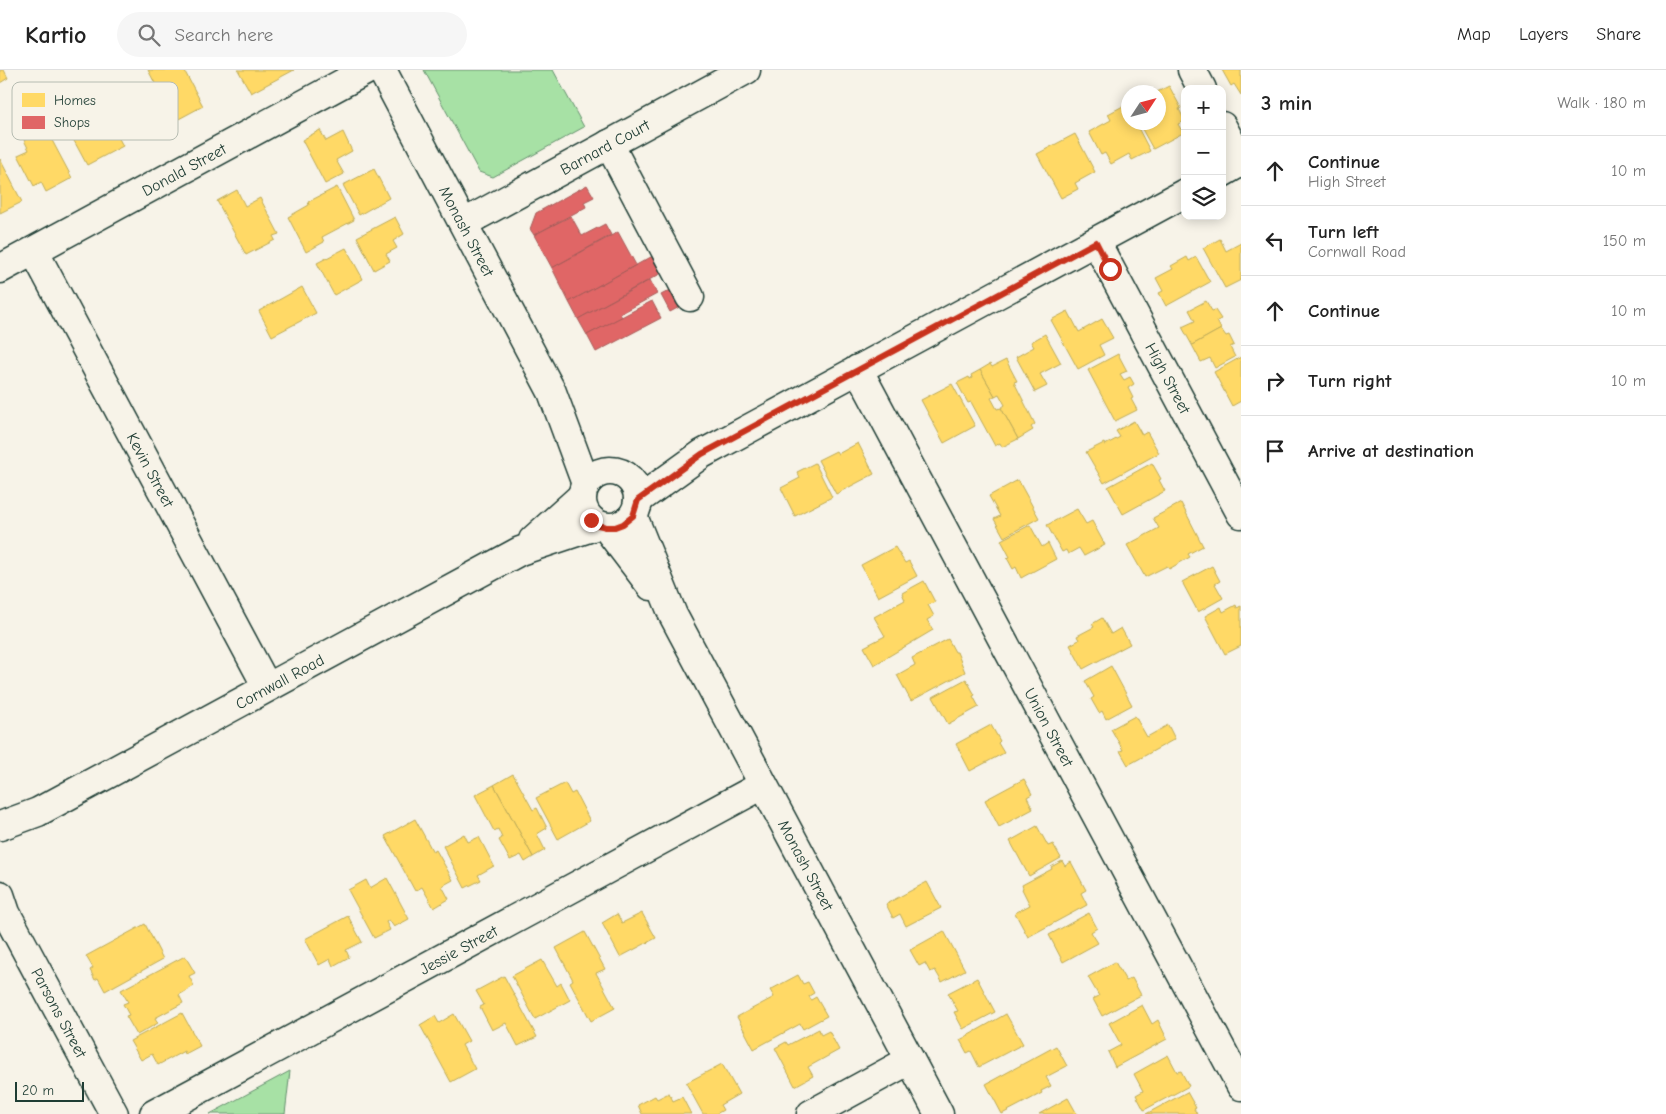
<!DOCTYPE html>
<html lang="en">
<head>
<meta charset="utf-8">
<style>
  :root { --surface:#fff; --page:#f6f6f6; --text:#222; --muted:#767676; --line:#e0e0e0 }
  body { margin:0; font-family:"Comic Neue",sans-serif; background:var(--page); color:var(--text) }
  .controls { position:absolute; right:15px; top:15px; display:grid; overflow:hidden; border-radius:10px; box-shadow:0 2px 12px #0003 }
  .controls button { width:45px; height:45px; display:grid; place-items:center; padding:0; border:0; border-bottom:1px solid var(--line); background:var(--surface); color:var(--text); font:25px sans-serif }
  .compass { position:absolute; left:1121px; top:15px; width:45px; height:45px; border-radius:50%; background:var(--surface); box-shadow:0 2px 12px #0003; rotate:54deg }
  .scale { position:absolute; left:15px; bottom:12px; width:69px; box-sizing:border-box; padding-left:5px; border:2px solid #1f3d34; border-top:0; font-size:14px; line-height:18px; white-space:nowrap; color:#1f3d34; -webkit-text-stroke:4px #f7f3e8; paint-order:stroke }
  .stop { position:absolute; width:15px; height:15px; margin:-11px; border:4px solid #c8321e; border-radius:50%; background:#fff }
  .stop.end { background:#c8321e; border-color:#fff; box-shadow:0 1px 5px #0008 }
  .list { margin:0; padding:0; list-style:none }
  h2 { display:flex; justify-content:space-between; align-items:center; height:65px; margin:0; padding:0 20px; font-size:21px }
  h2 small { font-size:16px; font-weight:400; color:var(--muted) }
  .list li { display:grid; grid-template-columns:32px 1fr auto; gap:15px; align-items:center; box-sizing:border-box; height:70px; padding:0 20px; border-top:1px solid var(--line) }
  .list b { display:block; font-size:19px; white-space:nowrap }
  .list p { margin:0; font-size:16px; white-space:nowrap; color:var(--muted) }
  .list em { font-size:16px; font-style:normal; color:var(--muted) }
  .icon { flex:none; width:28px; height:28px; fill:none; stroke:currentColor; stroke-width:2; stroke-linecap:round; stroke-linejoin:round }
  .map { position:relative; flex:none; width:1241px; height:1044px; overflow:hidden }
  header { display:flex; align-items:center; gap:30px; box-sizing:border-box; height:70px; padding:0 25px; background:var(--surface); border-bottom:1px solid var(--line) }
  header strong { font-size:24px }
  nav { display:flex; gap:28px; margin-inline-start:auto; font-size:18px }
  .search { width:350px; height:45px; background:var(--page); display:flex; align-items:center; gap:12px; box-sizing:border-box; padding:0 18px; border-radius:28px; color:var(--muted); font-size:19px }
  main { display:flex }
  aside { flex:1; background:var(--surface) }
  .map>svg:first-child { display:block }
  .green { fill:#a7e1a5; stroke:#638f6c }
  .homes { fill:#ffd966; stroke:#bcaa57 }
  .shops { fill:#e06666; stroke:#a65a57 }
  .lines { fill:none; stroke-linecap:round; stroke-linejoin:round }
  .minor-casing { stroke:#1f3d34; stroke-width:31 }
  .major-casing { stroke:#1f3d34; stroke-width:31 }
  .minor { stroke:#f7f3e8; stroke-width:28 }
  .major { stroke:#f7f3e8; stroke-width:28 }
  .route { stroke:#c8321e; stroke-width:6 }
  .labels { text-anchor:middle; stroke-width:5; stroke-linejoin:round; paint-order:stroke }
  .street-label { font-size:16px; fill:#1f3d34; stroke:#f7f3e8 }
  .key { fill:#f7f3e8; stroke:#b6bcb2; stroke-width:1 }
  .key-label { font-size:14px; fill:#1f3d34 }
</style>
</head>
<body>
<header>
<strong>Kartio</strong>
<div class="search"><svg class="icon" aria-label="search" viewBox="0 0 24 24"><circle cx="10" cy="10" r="6"/><path d="M15 15l6 6"/></svg>Search here</div>
<nav><a>Map</a><a>Layers</a><a>Share</a></nav>
</header>
<main>
<div class="map">
<svg width="1241" height="1044" viewBox="0 0 1241 1044">
  <rect width="100%" height="100%" fill="#f7f3e8"/>
  <filter id="ink" filterUnits="userSpaceOnUse"><feTurbulence type="fractalNoise" baseFrequency=".02" numOctaves="2"/><feDisplacementMap in="SourceGraphic" scale="10" xChannelSelector="R" yChannelSelector="G"/><feConvolveMatrix kernelMatrix="1 2 1 2 8 2 1 2 1" color-interpolation-filters="sRGB"/></filter>
  <g filter="url(#ink)">
    <g class="green">
      <polygon points="424,0 553,0 584,57 493,107 479,102"/>
      <polygon points="290,1001 285,1044 210,1044"/>
    </g>
    <g class="homes">
      <polygon points="0,0 4,0 8,8 0,13"/>
      <polygon points="148,0 184,0 203,36 175,51"/>
      <polygon points="238,0 294,0 251,23"/>
      <polygon points="1222,0 1241,0 1241,25 1234,14 1231,16"/>
      <polygon points="1169,16 1181,38 1179,39 1185,51 1178,54 1183,63 1153,79 1138,52 1158,52 1158,22 1157,22"/>
      <polygon points="93,20 123,76 87,95 57,39"/>
      <polygon points="1125,35 1128,41 1128,52 1135,52 1150,81 1132,90 1129,84 1111,94 1105,83 1101,85 1089,62 1111,50 1108,44"/>
      <polygon points="46,59 72,108 46,122 41,112 34,116 18,85 29,80 24,70"/>
      <polygon points="320,60 326,71 343,62 352,81 336,90 344,104 325,114 302,70"/>
      <polygon points="1075,64 1095,102 1075,113 1078,119 1061,128 1037,84"/>
      <polygon points="0,89 22,132 0,143"/>
      <polygon points="374,99 389,128 359,145 343,115"/>
      <polygon points="337,117 354,150 322,167 324,172 306,182 288,147 309,135 308,132"/>
      <polygon points="237,120 245,136 260,128 279,164 273,166 275,170 246,185 217,131"/>
      <polygon points="395,147 404,164 393,171 397,178 386,184 390,191 374,200 357,167"/>
      <polygon points="1220,169 1226,181 1241,173 1241,210 1225,218 1203,178"/>
      <polygon points="346,178 363,209 334,225 317,193"/>
      <polygon points="1187,187 1189,191 1196,187 1210,212 1166,236 1159,223 1163,221 1156,208 1173,199 1171,196"/>
      <polygon points="302,217 316,243 272,266 259,241"/>
      <polygon points="1206,231 1212,241 1215,240 1221,249 1217,251 1221,259 1192,275 1182,257 1195,251 1189,240"/>
      <polygon points="1068,241 1079,262 1102,249 1113,268 1099,275 1104,285 1078,299 1051,250"/>
      <polygon points="1221,259 1226,266 1229,265 1234,275 1230,277 1235,287 1215,298 1210,288 1201,292 1192,275"/>
      <polygon points="1045,264 1061,293 1040,304 1047,316 1035,322 1016,287 1034,277 1031,272"/>
      <polygon points="1118,284 1127,301 1120,304 1124,310 1130,307 1134,314 1128,318 1133,328 1131,329 1137,340 1115,351 1088,300"/>
      <polygon points="1241,287 1241,331 1232,336 1214,302"/>
      <polygon points="1006,290 1017,311 1014,312 1035,354 1031,357 1033,360 1018,369 1001,338 1005,335 999,324 995,326 980,300 990,294 992,297"/>
      <polygon points="980,300 995,326 991,328 997,339 1001,338 1018,369 1002,377 1000,373 995,376 971,332 968,333 957,313 969,307 970,309 972,308 971,305"/>
      <polygon points="952,314 975,356 944,373 921,330"/>
      <polygon points="1134,351 1142,365 1147,362 1159,383 1104,413 1086,382 1104,373 1105,375 1120,367 1116,361"/>
      <polygon points="858,373 874,404 836,424 818,390 836,381 838,384"/>
      <polygon points="815,393 832,427 795,446 781,418 800,408 797,402"/>
      <polygon points="1152,393 1161,409 1159,410 1165,421 1123,444 1108,417"/>
      <polygon points="1018,410 1039,448 1004,467 994,449 1000,446 989,426"/>
      <polygon points="1181,433 1203,476 1188,484 1190,487 1169,499 1167,496 1145,507 1127,475 1159,458 1153,448"/>
      <polygon points="1077,439 1086,454 1092,451 1105,475 1084,486 1079,478 1068,484 1066,480 1062,482 1047,455"/>
      <polygon points="1030,455 1042,477 1048,473 1056,489 1021,508 1016,497 1013,499 1007,488 1010,487 1001,470"/>
      <polygon points="895,477 905,493 909,491 917,506 878,527 861,495"/>
      <polygon points="1212,496 1220,511 1215,514 1223,528 1198,542 1182,512"/>
      <polygon points="924,511 935,532 928,535 934,546 927,550 933,560 874,595 864,577 885,566 874,547 905,530 902,523"/>
      <polygon points="1236,535 1237,538 1241,536 1241,576 1225,584 1205,546 1221,537 1223,542"/>
      <polygon points="1102,548 1111,564 1121,558 1130,574 1083,599 1070,575 1079,570 1077,566 1094,557 1092,554"/>
      <polygon points="948,569 955,582 957,582 965,602 911,631 897,605 915,595 912,588"/>
      <polygon points="1111,596 1132,635 1106,649 1102,641 1099,643 1091,629 1094,627 1085,611"/>
      <polygon points="966,609 975,625 973,626 979,637 948,654 933,627"/>
      <polygon points="1135,646 1147,667 1168,655 1175,669 1128,695 1120,681 1123,680 1111,659"/>
      <polygon points="991,655 1000,671 998,673 1004,683 970,701 956,674"/>
      <polygon points="513,704 533,740 537,738 547,758 537,764 545,780 533,787 494,715"/>
      <polygon points="1024,709 1032,724 1027,727 1033,739 999,757 985,730"/>
      <polygon points="565,713 571,724 575,722 590,751 558,769 536,728"/>
      <polygon points="494,715 533,787 525,792 521,785 510,790 499,770 502,768 498,759 494,761 475,725"/>
      <polygon points="415,749 433,782 436,780 453,810 442,816 449,829 434,838 422,817 415,821 385,766"/>
      <polygon points="1037,756 1048,776 1053,774 1061,788 1029,806 1010,771"/>
      <polygon points="464,764 468,772 479,767 494,796 478,805 481,810 465,818 443,776"/>
      <polygon points="1062,791 1065,796 1071,792 1086,820 1081,823 1087,835 1028,867 1015,843 1030,835 1022,819 1023,818 1022,815 1052,799 1051,797"/>
      <polygon points="387,808 409,849 394,857 389,850 386,852 390,860 374,868 348,820 366,810 370,818"/>
      <polygon points="927,812 941,838 906,856 900,844 893,848 886,834"/>
      <polygon points="642,843 656,868 620,887 602,853 617,844 622,853"/>
      <polygon points="1089,843 1097,858 1091,862 1098,873 1063,892 1049,865"/>
      <polygon points="348,846 362,872 346,880 349,887 333,896 330,889 319,895 305,869"/>
      <polygon points="145,854 163,889 105,921 98,908 95,910 90,900 93,898 86,886"/>
      <polygon points="944,861 965,900 942,912 935,900 930,902 925,893 919,896 910,880"/>
      <polygon points="585,862 605,899 596,903 615,938 591,951 570,912 573,910 556,878"/>
      <polygon points="185,886 195,903 189,906 194,916 179,925 183,933 155,948 158,953 137,965 126,946 129,945 123,934 128,932 121,920"/>
      <polygon points="542,890 557,916 561,913 570,930 535,949 512,906"/>
      <polygon points="1115,892 1126,911 1132,908 1141,925 1102,946 1093,929 1099,926 1088,907"/>
      <polygon points="798,905 803,914 808,912 814,923 809,926 811,930 816,927 827,946 803,959 800,954 754,979 737,947 774,927 770,920"/>
      <polygon points="504,906 537,967 518,976 506,953 492,960 480,937 484,935 476,921"/>
      <polygon points="977,908 995,942 963,959 954,942 958,941 948,923"/>
      <polygon points="1142,935 1152,954 1158,950 1167,969 1115,997 1108,982 1121,975 1109,953"/>
      <polygon points="182,943 200,976 185,984 184,981 158,995 152,984 141,990 130,971"/>
      <polygon points="454,944 469,971 462,975 475,999 451,1012 420,955 435,946 439,953"/>
      <polygon points="1006,944 1023,974 979,997 971,981 967,983 960,970"/>
      <polygon points="819,959 821,965 829,961 839,980 808,997 813,1006 795,1016 775,978 786,972 788,975"/>
      <polygon points="1056,976 1067,996 1046,1007 1051,1016 1041,1021 1042,1023 1002,1044 986,1014"/>
      <polygon points="1168,985 1177,1002 1181,1001 1189,1016 1144,1040 1136,1025 1143,1021 1134,1004"/>
      <polygon points="722,994 739,1024 720,1035 723,1040 716,1044 703,1044 686,1013"/>
      <polygon points="1187,1022 1196,1038 1194,1039 1197,1044 1146,1044"/>
      <polygon points="669,1023 673,1031 682,1027 691,1044 642,1044 638,1035 655,1026 657,1029"/>
      <polygon points="1068,1028 1077,1044 1039,1044"/>
    </g>
    <g class="shops">
      <polygon points="587,115 594,127 584,132 586,137 534,165 530,159 536,143"/>
      <polygon points="571,146 582,166 605,154 611,165 552,198 534,165"/>
      <polygon points="618,162 636,195 569,232 552,198"/>
      <polygon points="660,182 669,199 578,249 569,232"/>
      <polygon points="650,210 657,224 620,244 622,247 587,265 578,249"/>
      <polygon points="678,216 687,233 670,242 661,225"/>
      <polygon points="652,231 661,248 596,282 587,265"/>
    </g>
    <g class="lines">
      <defs>
        <g id="minor">
          <polyline points="1192,0 1202,19"/>
          <polyline points="1222,56 1241,91"/>
          <polyline points="609,74 690,227"/>
          <path id="s1" d="M 464,153 L 746,0"/>
          <path id="s2" d="M 1096,172 L 1241,444"/>
          <path id="s3" d="M 34,181 L 267,617"/>
          <path id="s4" d="M 0,199 L 367,0"/>
          <path id="s5" d="M 858,299 L 1241,1016"/>
          <path id="s6" d="M 633,446 L 673,545 L 939,1044"/>
          <polyline points="606,457 651,516"/>
          <polyline points="533,470 582,426"/>
          <path id="s7" d="M 0,756 L 38,742 L 520,481 L 598,455"/>
          <path id="s8" d="M 0,825 L 6,843 L 114,1044"/>
          <path id="s9" d="M 154,1044 L 763,715"/>
          <polyline points="811,1044 910,990"/>
        </g>
        <g id="major">
          <path id="s10" d="M 382,0 L 552,322 L 586,414"/>
          <polyline points="1222,103 1241,92"/>
          <circle cx="610" cy="429" r="28"/>
          <polyline points="638,430 702,384 1185,123"/>
        </g>
      </defs>
      <use href="#minor" class="minor-casing"/>
      <use href="#major" class="major-casing"/>
      <use href="#minor" class="minor"/>
      <use href="#major" class="major"/>
    </g>
  </g>
  <g class="lines" filter="url(#ink)">
    <polyline class="route" points="591,450 598,455 606,457 615,457 623,454 633,446 638,430 702,384 1096,172 1110,199"/>
  </g>
  <g class="labels">
    <g class="street-label">
      <text dy="6" stroke="none"><textPath href="#s1" startOffset="160">Barnard Court</textPath></text>
      <text dy="6" stroke="none"><textPath href="#s4" startOffset="209">Donald Street</textPath></text>
      <text dy="6" stroke="none"><textPath href="#s10" startOffset="182">Monash Street</textPath></text>
      <text dy="6" stroke="none"><textPath href="#s2" startOffset="154">High Street</textPath></text>
      <text dy="6" stroke="none"><textPath href="#s3" startOffset="248">Kevin Street</textPath></text>
      <text dy="6" stroke="none"><textPath href="#s7" startOffset="315">Cornwall Road</textPath></text>
      <text dy="6" stroke="none"><textPath href="#s5" startOffset="406">Union Street</textPath></text>
      <text dy="6" stroke="none"><textPath href="#s6" startOffset="390">Monash Street</textPath></text>
      <text dy="6" stroke="none"><textPath href="#s9" startOffset="346">Jessie Street</textPath></text>
      <text dy="6" stroke="none"><textPath href="#s8" startOffset="132">Parsons Street</textPath></text>
    </g>
  </g>
  <rect x="12" y="12" width="166" height="58" rx="8" class="key"/>
  <rect x="22" y="23" width="23" height="14" fill="#ffd966"/>
  <rect x="22" y="46" width="23" height="13" fill="#e06666"/>
  <g class="key-label">
    <text x="54" y="35">Homes</text>
    <text x="54" y="57">Shops</text>
  </g>
</svg>
<div class="controls">
<button>+</button>
<button>−</button>
<button><svg class="icon" aria-label="layers" viewBox="0 0 24 24"><path d="M12 4l9 5-9 5-9-5zM3 14l9 5 9-5"/></svg></button>
</div>
<svg class="compass" viewBox="-18 -18 36 36"><path d="M0-13l5 13h-10z" fill="#e53935"/><path d="M0 13l5-13h-10z" fill="#767676"/></svg>
<div class="scale">20 m</div>
<div class="stop" style="left:1110px;top:199px"></div>
<div class="stop end" style="left:591px;top:450px"></div>
</div>
<aside>
<h2>3 min<small>Walk · 180 m</small></h2>
<ul class="list">
<li><svg class="icon" aria-label="ahead" viewBox="0 0 24 24"><path d="M12 20V5M6 11l6-6 6 6"/></svg><div><b>Continue</b><p>High Street</p></div><em>10 m</em></li>
<li><svg class="icon" aria-label="left" viewBox="0 0 24 24"><path d="M17 20v-9H6M10 6l-5 5 5 5"/></svg><div><b>Turn left</b><p>Cornwall Road</p></div><em>150 m</em></li>
<li><svg class="icon" aria-label="ahead" viewBox="0 0 24 24"><path d="M12 20V5M6 11l6-6 6 6"/></svg><div><b>Continue</b></div><em>10 m</em></li>
<li><svg class="icon" aria-label="right" viewBox="0 0 24 24"><path d="M7 20v-9h11M14 6l5 5-5 5"/></svg><div><b>Turn right</b></div><em>10 m</em></li>
<li><svg class="icon" aria-label="arrive" viewBox="0 0 24 24"><path d="M6 21V4h12l-3 4 3 4H6"/></svg><div><b>Arrive at destination</b></div></li>
</ul>
</aside>
</main>
</body>
</html>
